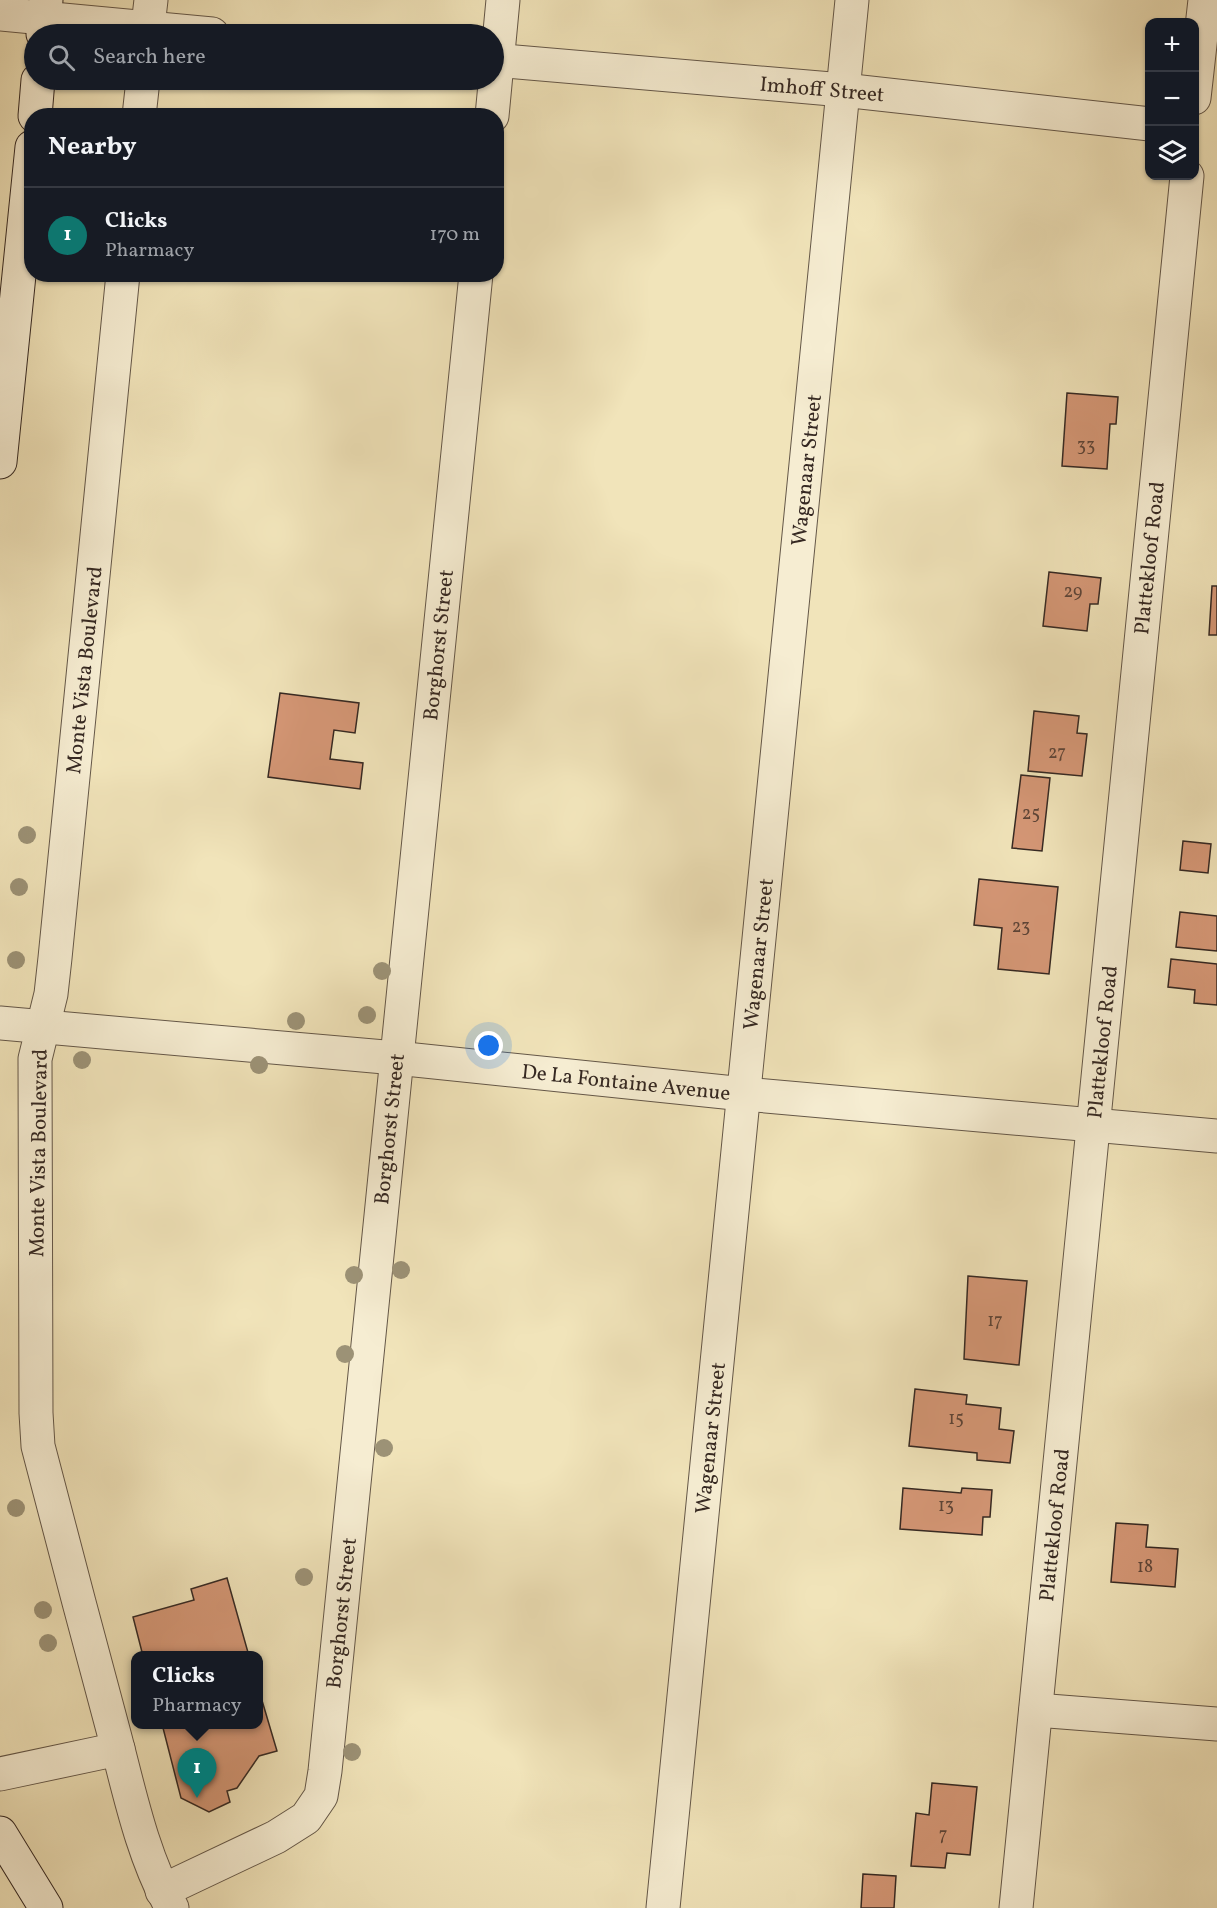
<!DOCTYPE html>
<html lang="en">
<head>
<meta charset="utf-8">
<style>
  :root { --surface:#171b24; --page:#20242c; --text:#f1f3f6; --muted:#9ea1a6; --line:#363941; --accent:#0f766e }
  body { margin:0; font-family:Vollkorn,serif; background:var(--page); color:var(--text) }
  .controls { position:absolute; right:18px; top:18px; display:grid; overflow:hidden; border-radius:12px; box-shadow:0 2px 4px #0004 }
  .controls button { width:54px; height:54px; display:grid; place-items:center; padding:0; border:0; border-bottom:2px solid var(--line); background:var(--surface); color:var(--text); font:30px sans-serif }
  .you { position:absolute; left:489px; top:1046px; width:21px; height:21px; margin:-15px; border:4px solid #fff; border-radius:50%; background:#1a73e8; box-shadow:0 0 0 9px #1a73e833 }
  .badge { display:grid; place-items:center; width:39px; height:39px; border-radius:50%; background:var(--accent); color:#fff; font-size:20px; font-weight:700 }
  .pin { position:absolute; translate:-50% -50px; filter:drop-shadow(0 2px 3px #0008) }
  .pin::after { content:''; position:absolute; top:32px; width:21px; height:18px; background:inherit; clip-path:polygon(0 0,100% 0,50% 100%) }
  .popup { position:absolute; left:131px; top:1651px; width:132px; height:78px; box-sizing:border-box; display:grid; place-content:center; border-radius:12px; background:var(--surface); filter:drop-shadow(0 2px 4px #0005); font-size:20px; white-space:nowrap; color:var(--muted) }
  .popup b { font-size:22px; color:var(--text) }
  .popup::after { content:''; position:absolute; left:50%; top:100%; margin-left:-12px; border:12px solid transparent; border-top-color:var(--surface) }
  .list { margin:0; padding:0; list-style:none }
  h2 { display:flex; justify-content:space-between; align-items:center; height:78px; margin:0; padding:0 24px; font-size:26px }
  h2 small { font-size:20px; font-weight:400; color:var(--muted) }
  .list li { display:grid; grid-template-columns:39px 1fr auto; gap:18px; align-items:center; box-sizing:border-box; height:96px; padding:0 24px; border-top:2px solid var(--line) }
  .list b { display:block; font-size:22px; white-space:nowrap }
  .list p { margin:0; font-size:20px; white-space:nowrap; color:var(--muted) }
  .list em { font-size:20px; font-style:normal; color:var(--muted) }
  .icon { flex:none; width:33px; height:33px; fill:none; stroke:currentColor; stroke-width:2; stroke-linecap:round; stroke-linejoin:round }
  .map { position:relative; flex:none; width:1217px; height:1908px; overflow:hidden }
  .search { position:absolute; background:var(--surface); box-shadow:0 2px 4px #0004; left:24px; top:24px; width:480px; height:66px; display:flex; align-items:center; gap:15px; box-sizing:border-box; padding:0 21px; border-radius:33px; color:var(--muted); font-size:22px }
  .panel { position:absolute; background:var(--surface); box-shadow:0 2px 4px #0004; left:24px; top:108px; width:480px; height:174px; border-radius:24px }
  .map>svg:first-child { display:block }
  .building { fill:#d59776; stroke:#352822; stroke-width:1.5 }
  .lines { fill:none; stroke-linecap:round; stroke-linejoin:round }
  .minor-casing { stroke:#645748; stroke-width:35 }
  .secondary-casing { stroke:#352822; stroke-width:35 }
  .minor { stroke:#f6edd2; stroke-width:33 }
  .secondary { stroke:#f6edd2; stroke-width:33 }
  .tree { fill:#9c9276 }
  .labels { text-anchor:middle; stroke-width:5; stroke-linejoin:round; paint-order:stroke }
  .number-label { font-size:18px; fill:#5d4437 }
  .street-label { font-size:21px; fill:#352822; stroke:#f6edd2 }
</style>
</head>
<body>
<div class="map">
<svg width="1217" height="1908" viewBox="0 0 1217 1908">
  <rect width="100%" height="100%" fill="#f1e4ba"/>
  <filter id="stains"><feTurbulence type="fractalNoise" baseFrequency=".00333" numOctaves="4"/><feColorMatrix values="0 0 0 0 .2 0 0 0 0 .09 0 0 0 0 .02 0 0 0 .5 -.17"/></filter>
  <radialGradient id="worn" r=".72"><stop offset=".6" stop-color="#630" stop-opacity="0"/><stop offset="1" stop-color="#630" stop-opacity=".3"/></radialGradient>
  <g class="building">
    <polygon points="1067,393 1118,397 1116,424 1110,424 1107,469 1062,466"/>
    <polygon points="1049,572 1101,578 1098,604 1090,604 1087,631 1043,626"/>
    <polygon points="1212,586 1217,586 1217,635 1209,635"/>
    <polygon points="280,693 359,703 355,733 334,730 330,759 363,763 360,789 268,777"/>
    <polygon points="1034,711 1079,716 1077,733 1087,734 1082,776 1028,771"/>
    <polygon points="1021,775 1050,778 1042,851 1012,848"/>
    <polygon points="1183,841 1211,844 1208,873 1180,870"/>
    <polygon points="979,879 1058,887 1049,974 998,969 1002,928 974,925"/>
    <polygon points="1180,912 1217,916 1217,951 1176,947"/>
    <polygon points="1171,959 1217,964 1217,1005 1194,1003 1195,990 1168,987"/>
    <polygon points="968,1276 1027,1281 1019,1365 964,1359"/>
    <polygon points="915,1389 967,1395 966,1404 1001,1408 999,1429 1014,1431 1010,1463 977,1460 977,1453 909,1446"/>
    <polygon points="903,1488 961,1493 962,1488 992,1490 990,1517 983,1517 982,1535 900,1529"/>
    <polygon points="1116,1523 1148,1525 1146,1547 1178,1549 1175,1587 1111,1582"/>
    <polygon points="227,1578 249,1656 143,1656 133,1617 194,1600 191,1589"/>
    <polygon points="258,1687 277,1751 259,1756 237,1788 227,1791 230,1802 209,1812 181,1798 162,1724 258,1724"/>
    <polygon points="932,1783 977,1787 970,1855 947,1853 945,1868 911,1866 916,1813 929,1815"/>
    <polygon points="863,1874 896,1876 894,1908 861,1908"/>
  </g>
  <g class="lines">
    <defs>
      <g id="minor">
        <polyline points="0,14 212,34"/>
        <polyline points="147,34 151,0"/>
        <polyline points="494,60 843,90 1150,124"/>
        <polyline points="1194,98 1205,0"/>
        <polyline points="139,116 143,80"/>
        <polyline points="492,116 503,0"/>
        <path d="M 123,274 L 55,958 L 51,994 L 35,1059 L 36,1413 L 38,1446 C 62,1539 87,1633 112,1726 C 128,1785 141,1854 172,1908"/>
        <polyline points="0,1023 396,1058 744,1094 1217,1136"/>
        <polyline points="1036,1710 1217,1724"/>
        <polyline points="0,1774 118,1749"/>
        <polyline points="162,1891 276,1837 306,1818 321,1796 325,1771 476,274"/>
        <polyline points="663,1908 852,0"/>
        <polyline points="1016,1908 1187,176"/>
      </g>
      <g id="secondary">
        <polyline points="43,34 46,0"/>
        <polyline points="35,116 38,80"/>
        <polyline points="0,462 32,147"/>
        <polyline points="0,1833 46,1908"/>
      </g>
    </defs>
    <use href="#minor" class="minor-casing"/>
    <use href="#secondary" class="secondary-casing"/>
    <use href="#minor" class="minor"/>
    <use href="#secondary" class="secondary"/>
  </g>
  <g class="tree">
    <circle cx="27" cy="835" r="9"/>
    <circle cx="19" cy="887" r="9"/>
    <circle cx="16" cy="960" r="9"/>
    <circle cx="382" cy="971" r="9"/>
    <circle cx="367" cy="1015" r="9"/>
    <circle cx="296" cy="1021" r="9"/>
    <circle cx="82" cy="1060" r="9"/>
    <circle cx="259" cy="1065" r="9"/>
    <circle cx="401" cy="1270" r="9"/>
    <circle cx="354" cy="1275" r="9"/>
    <circle cx="345" cy="1354" r="9"/>
    <circle cx="384" cy="1448" r="9"/>
    <circle cx="16" cy="1508" r="9"/>
    <circle cx="304" cy="1577" r="9"/>
    <circle cx="43" cy="1610" r="9"/>
    <circle cx="48" cy="1643" r="9"/>
    <circle cx="352" cy="1752" r="9"/>
  </g>
  <g class="labels">
    <g class="number-label">
      <text x="1086" y="451">33</text>
      <text x="1073" y="597">29</text>
      <text x="1057" y="758">27</text>
      <text x="1031" y="819">25</text>
      <text x="1021" y="932">23</text>
      <text x="995" y="1326">17</text>
      <text x="956" y="1424">15</text>
      <text x="946" y="1511">13</text>
      <text x="1145" y="1572">18</text>
      <text x="943" y="1840">7</text>
    </g>
    <g class="street-label">
      <text transform="translate(822 89) rotate(5)" y="7">Imhoff Street</text>
      <text transform="translate(806 470) rotate(-84)" y="7">Wagenaar Street</text>
      <text transform="translate(1149 558) rotate(-84)" y="7">Plattekloof Road</text>
      <text transform="translate(438 645) rotate(-84)" y="7">Borghorst Street</text>
      <text transform="translate(84 670) rotate(-84)" y="7">Monte Vista Boulevard</text>
      <text transform="translate(758 954) rotate(-84)" y="7">Wagenaar Street</text>
      <text transform="translate(1102 1042) rotate(-84)" y="7">Plattekloof Road</text>
      <text transform="translate(626 1082) rotate(6)" y="7">De La Fontaine Avenue</text>
      <text transform="translate(389 1129) rotate(-84)" y="7">Borghorst Street</text>
      <text transform="translate(38 1153) rotate(-89)" y="7">Monte Vista Boulevard</text>
      <text transform="translate(710 1438) rotate(-84)" y="7">Wagenaar Street</text>
      <text transform="translate(1054 1525) rotate(-84)" y="7">Plattekloof Road</text>
      <text transform="translate(341 1613) rotate(-84)" y="7">Borghorst Street</text>
    </g>
  </g>
  <rect width="100%" height="100%" filter="url(#stains)"/>
  <rect width="100%" height="100%" fill="url(#worn)"/>
</svg>
<div class="controls">
<button>+</button>
<button>−</button>
<button><svg class="icon" aria-label="layers" viewBox="0 0 24 24"><path d="M12 4l9 5-9 5-9-5zM3 14l9 5 9-5"/></svg></button>
</div>
<div class="you"></div>
<div class="pin badge" style="left:197px;top:1798px">1</div>
<div class="popup"><b>Clicks</b>Pharmacy</div>
<div class="search"><svg class="icon" aria-label="search" viewBox="0 0 24 24"><circle cx="10" cy="10" r="6"/><path d="M15 15l6 6"/></svg>Search here</div>
<section class="panel">
<h2>Nearby<small></small></h2>
<ul class="list">
<li><span class="badge">1</span><div><b>Clicks</b><p>Pharmacy</p></div><em>170 m</em></li>
</ul>
</section>
</div>
</body>
</html>
